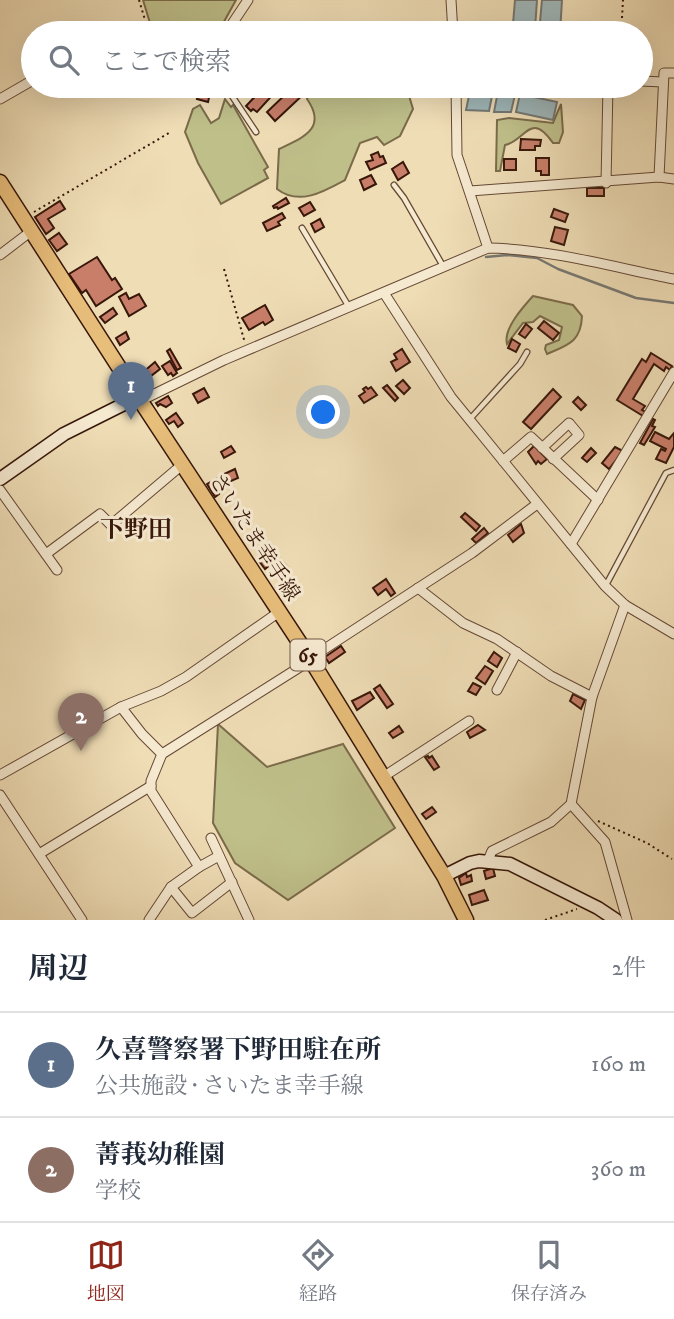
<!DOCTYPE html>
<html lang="ja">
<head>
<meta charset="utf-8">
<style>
  :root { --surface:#fff; --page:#f2f2f3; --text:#1f2937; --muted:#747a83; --line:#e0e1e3; --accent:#8f2418 }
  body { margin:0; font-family:"IM FELL DW Pica","Noto Serif JP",serif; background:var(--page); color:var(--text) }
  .you { position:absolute; left:324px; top:413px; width:24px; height:24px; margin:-18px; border:5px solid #fff; border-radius:50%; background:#1a73e8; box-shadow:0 0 0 10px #1a73e833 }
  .badge { display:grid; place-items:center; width:46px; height:46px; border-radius:50%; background:var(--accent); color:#fff; font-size:23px; font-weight:700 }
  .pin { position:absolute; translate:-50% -58px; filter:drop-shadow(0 2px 4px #0008) }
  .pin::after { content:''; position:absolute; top:37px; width:24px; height:21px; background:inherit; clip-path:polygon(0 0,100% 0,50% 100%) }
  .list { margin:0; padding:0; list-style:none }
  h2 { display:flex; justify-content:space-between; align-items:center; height:91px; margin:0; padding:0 28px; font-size:30px }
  h2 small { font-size:23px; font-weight:400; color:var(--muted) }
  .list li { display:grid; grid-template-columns:46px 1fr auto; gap:21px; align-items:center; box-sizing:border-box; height:105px; padding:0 28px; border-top:2px solid var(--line) }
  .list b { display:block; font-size:26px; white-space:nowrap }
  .list p { margin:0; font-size:23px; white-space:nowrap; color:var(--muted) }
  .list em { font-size:23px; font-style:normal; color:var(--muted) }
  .icon { flex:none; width:38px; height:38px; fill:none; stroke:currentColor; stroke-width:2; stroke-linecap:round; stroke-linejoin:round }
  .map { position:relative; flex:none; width:674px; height:920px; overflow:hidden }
  .search { position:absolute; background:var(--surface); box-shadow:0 7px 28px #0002; left:21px; right:21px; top:21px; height:77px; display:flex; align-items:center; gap:18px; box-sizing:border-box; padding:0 24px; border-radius:38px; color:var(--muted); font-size:26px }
  .sheet { height:301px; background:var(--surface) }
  nav { display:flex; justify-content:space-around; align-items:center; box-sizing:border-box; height:98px; border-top:2px solid var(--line); background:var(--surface); font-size:19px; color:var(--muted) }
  nav a { display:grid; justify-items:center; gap:4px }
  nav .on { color:var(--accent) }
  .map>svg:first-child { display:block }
  .green { fill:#bfbf8a; stroke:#7b6b4a; stroke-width:2 }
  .water { fill:#a0b8ba; stroke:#767873; stroke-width:2 }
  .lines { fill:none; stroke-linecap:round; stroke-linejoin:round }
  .stream { stroke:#767873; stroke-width:2.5 }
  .building { fill:#c87e69; stroke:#371709; stroke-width:2 }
  .lane-casing { stroke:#654834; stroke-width:7 }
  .street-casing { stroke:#654834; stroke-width:11 }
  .secondary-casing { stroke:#371709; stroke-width:15 }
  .primary-casing { stroke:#371709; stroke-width:17 }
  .path { stroke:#371709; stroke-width:2; stroke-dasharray:2 3.5; stroke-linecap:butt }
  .lane { stroke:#f5e9d0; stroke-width:4.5 }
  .street { stroke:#f5e9d0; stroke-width:9 }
  .secondary { stroke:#f5e9d0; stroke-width:12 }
  .primary { stroke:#e8be7b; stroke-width:14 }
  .labels { text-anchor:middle; stroke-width:6; stroke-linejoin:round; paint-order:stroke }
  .shield { fill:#f5e9d0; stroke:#705645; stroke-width:2 }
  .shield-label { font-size:19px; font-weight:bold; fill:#371709 }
  .street-label { font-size:21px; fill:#371709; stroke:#f5e9d0 }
  .quarter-label { font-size:24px; font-weight:bold; fill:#371709; stroke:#f5e9d0 }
</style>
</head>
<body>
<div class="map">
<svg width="674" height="920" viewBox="0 0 674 920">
  <rect width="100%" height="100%" fill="#efddb6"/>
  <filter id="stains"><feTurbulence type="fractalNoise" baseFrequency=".00286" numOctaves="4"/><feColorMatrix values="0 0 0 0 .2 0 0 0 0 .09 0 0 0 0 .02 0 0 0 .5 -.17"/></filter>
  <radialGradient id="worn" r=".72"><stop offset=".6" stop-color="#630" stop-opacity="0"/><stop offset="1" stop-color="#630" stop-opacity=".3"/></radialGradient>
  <g class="green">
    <polygon points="143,0 236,0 221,27 153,33"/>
    <path d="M 310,86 L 386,86 L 387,89 L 406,86 L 413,109 L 400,136 L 384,145 L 377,137 L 360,143 L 345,180 C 323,192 299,206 277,189 L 279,149 C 302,138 328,129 307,99 L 312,89 Z"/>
    <polygon points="225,99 231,107 233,105 268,167 264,170 268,178 221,204 198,163 185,132 193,109 200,105 211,123 219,118"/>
    <path d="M 561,104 L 563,132 L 559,143 L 553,143 C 530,110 526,141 505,145 L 500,171 L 496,171 L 497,120 L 509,118 L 553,123 Z"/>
    <path d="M 533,296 L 573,305 L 582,316 C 581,342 568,345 547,354 L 545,349 L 546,345 L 559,340 L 562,327 L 540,316 L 533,322 L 523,323 L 507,344 C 503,329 523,307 533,296 Z"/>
    <polygon points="218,724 267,767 343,744 395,828 288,900 235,863 213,823"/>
  </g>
  <g class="water">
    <polygon points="515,0 537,0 535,29 513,24"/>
    <polygon points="542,0 562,0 560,33 539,33"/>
    <polygon points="471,86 494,86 489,111 466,110"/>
    <polygon points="499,86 517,86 511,112 494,112"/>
    <polygon points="520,94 557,102 553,120 516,112"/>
  </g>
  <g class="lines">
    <polyline class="stream" points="486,257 507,255 537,258 558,269 636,298 674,303"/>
  </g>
  <g class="building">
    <polygon points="201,86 211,89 208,102 197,99"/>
    <polygon points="265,86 279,88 257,112 253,109 251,111 246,106"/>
    <polygon points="284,86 302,86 307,91 275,121 267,112 289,91"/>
    <polygon points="521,139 541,140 540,146 535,146 535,150 520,150"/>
    <polygon points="378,152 380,157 383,156 386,163 370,170 366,162 373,160 371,155"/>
    <polygon points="536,158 549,158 549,175 541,175 541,171 536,171"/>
    <rect x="504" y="159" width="12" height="11"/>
    <polygon points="403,162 409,173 398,180 392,169"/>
    <polygon points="371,175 376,184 364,190 360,180"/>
    <rect x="587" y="188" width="17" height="8"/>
    <polygon points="286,198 289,203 278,209 277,207 274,208 273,206"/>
    <polygon points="60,201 65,209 48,219 54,228 46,234 35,217"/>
    <polygon points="310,202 315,210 304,216 299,208"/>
    <polygon points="554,209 568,214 565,222 551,217"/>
    <polygon points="282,213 285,218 278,222 280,225 267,231 263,223"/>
    <polygon points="320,219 324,227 315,232 311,224"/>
    <polygon points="555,227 568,230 564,245 551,241"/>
    <polygon points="59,233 67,244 57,251 49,240"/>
    <polygon points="97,257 112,280 115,278 122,289 96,306 86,290 82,293 69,274"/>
    <polygon points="126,293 129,299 139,294 146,306 129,316 119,297"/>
    <polygon points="265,305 273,320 265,325 263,322 249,330 242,318"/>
    <polygon points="113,308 117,314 105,323 100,317"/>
    <polygon points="544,321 559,333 553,340 538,328"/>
    <polygon points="526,324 532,329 525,338 519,334"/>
    <polygon points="126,332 129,339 120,345 116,338"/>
    <polygon points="512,339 520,344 516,352 508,348"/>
    <polygon points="170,349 181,368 177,370 167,351"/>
    <polygon points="402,349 410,362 396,371 391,362 397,359 394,354"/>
    <polygon points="651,353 672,366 670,370 666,367 664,371 654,364 633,399 645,406 642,410 646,412 643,416 617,400 642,359 646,362"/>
    <polygon points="170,361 177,373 173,376 171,373 168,375 162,366"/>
    <polygon points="155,362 160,369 147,379 142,373"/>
    <polygon points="403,380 410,388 404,394 396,386"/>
    <polygon points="387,385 398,398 395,401 383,388"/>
    <polygon points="366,387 368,389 371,387 377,395 364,403 359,396 365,392 363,389"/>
    <polygon points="204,388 209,397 198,403 193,394"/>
    <polygon points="553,389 561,397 531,429 523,422"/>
    <polygon points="168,396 172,403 166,407 160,404 158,406 156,403"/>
    <polygon points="578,397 586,405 581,410 573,402"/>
    <polygon points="176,413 183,423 178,427 174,421 169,424 166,420"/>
    <polygon points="653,419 655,420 652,426 655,427 644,445 640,443"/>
    <polygon points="655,432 669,439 674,433 674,447 666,463 656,459 661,449 665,451 666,449 650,441"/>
    <polygon points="231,446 235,452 224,458 221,452"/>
    <polygon points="534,446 547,459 541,464 538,461 536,464 528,452"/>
    <polygon points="615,447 623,451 609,469 602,463"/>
    <polygon points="591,448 596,453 587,462 582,458"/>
    <polygon points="235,469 238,478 224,484 220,476"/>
    <polygon points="216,479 220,487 216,489 219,494 215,497 207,484"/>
    <polygon points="465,513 480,526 476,531 461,517"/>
    <polygon points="521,524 524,533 513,542 508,535"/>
    <polygon points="484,528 488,533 476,543 472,539"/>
    <polygon points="272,551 288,567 278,574 271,564 265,569 259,561"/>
    <polygon points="386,579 395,593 391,596 386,589 378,595 373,588"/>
    <polygon points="341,646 345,652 329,663 325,657"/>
    <polygon points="494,652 502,658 497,667 488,661"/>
    <polygon points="485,666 493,671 485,684 476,678"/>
    <polygon points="473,683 481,687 476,695 468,691"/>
    <polygon points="380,685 393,704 387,708 374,689"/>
    <polygon points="370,692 374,698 357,710 352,701"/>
    <polygon points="573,694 585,700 581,709 570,701"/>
    <polygon points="478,725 485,730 470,738 467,732"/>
    <polygon points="399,726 403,732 393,738 389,733"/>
    <polygon points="428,756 429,758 432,756 439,767 434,770 425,757"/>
    <polygon points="432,807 436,812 426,819 422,814"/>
    <polygon points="493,868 495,876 486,879 484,871"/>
    <polygon points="466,873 467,877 471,875 472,881 461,885 459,878"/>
    <polygon points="484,890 488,900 472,905 469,895"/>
  </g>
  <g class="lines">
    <defs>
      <g id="lane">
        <polyline points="221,86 232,96 256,132"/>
        <polyline points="394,185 404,198 443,266"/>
        <polyline points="302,228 349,307"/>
        <polyline points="470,419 520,364 527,352"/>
        <polyline points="606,585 666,473 674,470"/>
      </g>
      <g id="street">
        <polyline points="451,0 453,33"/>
        <polyline points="226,33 248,0"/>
        <polyline points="641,81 663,82"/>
        <polyline points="456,86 457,155 488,248"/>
        <polyline points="0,99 33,80"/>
        <polyline points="659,177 664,73 674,73"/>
        <polyline points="606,183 608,86"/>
        <polyline points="470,191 659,177 674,179"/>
        <polyline points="0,255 30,232"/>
        <polyline points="384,293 451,397 605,586 625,605 674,634"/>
        <path d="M 140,401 L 224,360 L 488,248 C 550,249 613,267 674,279"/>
        <polyline points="542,448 569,423 579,435 553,459"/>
        <polyline points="503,461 531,437 598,500"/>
        <polyline points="0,490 57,570"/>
        <polyline points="571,544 674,372"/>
        <polyline points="46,554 100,514 111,525 183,464"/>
        <polyline points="418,588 463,623 497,639 551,676 592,697"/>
        <polyline points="497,690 517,652"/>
        <polyline points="121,707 142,734 162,754"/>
        <polyline points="0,775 121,707 161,691 186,677 279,612"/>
        <polyline points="383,777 469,721"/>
        <polyline points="0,795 82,920"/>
        <polyline points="571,804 605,842 627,920"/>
        <polyline points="211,838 249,920"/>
        <polyline points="39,854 151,786"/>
        <polyline points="488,860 492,851 551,822 571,804 592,697 625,605"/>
        <polyline points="199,867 219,856"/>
        <polyline points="171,887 192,913 232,882"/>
        <polyline points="149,920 171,887 199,867 151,791 151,781 162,754 311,660 323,650 472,553 537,504"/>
      </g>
      <g id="secondary">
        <polyline points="0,479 64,434 138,397"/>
        <polyline points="444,876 470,863 479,861 510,864 598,908 616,920"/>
      </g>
      <polyline id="primary" points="0,182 138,397 311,660 444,876 466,920"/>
    </defs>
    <use href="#lane" class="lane-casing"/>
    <use href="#street" class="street-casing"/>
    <use href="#secondary" class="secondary-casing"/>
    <use href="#primary" class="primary-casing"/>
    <g class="path">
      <polyline points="139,0 149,33"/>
      <polyline points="622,18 623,0"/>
      <polyline points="34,212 169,133"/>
      <polyline points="224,269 245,343"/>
      <polyline points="598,821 647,843 672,859"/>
      <polyline points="545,920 577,909"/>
    </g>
    <use href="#lane" class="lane"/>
    <use href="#street" class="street"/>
    <use href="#secondary" class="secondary"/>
    <use href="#primary" class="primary"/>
  </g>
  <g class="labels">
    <rect class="shield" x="290.5" y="639.5" width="35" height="31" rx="5"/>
    <g class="shield-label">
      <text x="308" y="662">65</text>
    </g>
    <g class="street-label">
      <text transform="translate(255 537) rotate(57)" y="7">さいたま幸手線</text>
    </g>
    <g class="quarter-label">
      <text x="136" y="537">下野田</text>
    </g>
  </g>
  <rect width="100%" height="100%" filter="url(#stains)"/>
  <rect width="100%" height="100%" fill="url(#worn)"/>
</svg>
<div class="you"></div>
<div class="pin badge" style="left:131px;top:420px;background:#5c6f8a">1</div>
<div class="pin badge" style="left:81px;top:751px;background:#8d6e63">2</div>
<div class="search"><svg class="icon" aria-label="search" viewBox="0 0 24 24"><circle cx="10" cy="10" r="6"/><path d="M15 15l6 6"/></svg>ここで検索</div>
</div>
<section class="sheet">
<h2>周辺<small>2件</small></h2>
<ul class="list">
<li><span class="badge" style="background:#5c6f8a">1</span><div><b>久喜警察署下野田駐在所</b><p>公共施設 · さいたま幸手線</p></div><em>160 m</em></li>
<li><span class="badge" style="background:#8d6e63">2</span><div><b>菁莪幼稚園</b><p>学校</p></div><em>360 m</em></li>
</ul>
</section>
<nav>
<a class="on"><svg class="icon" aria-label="map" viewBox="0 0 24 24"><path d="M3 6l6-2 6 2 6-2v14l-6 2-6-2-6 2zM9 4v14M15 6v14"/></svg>地図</a>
<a><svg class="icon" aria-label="directions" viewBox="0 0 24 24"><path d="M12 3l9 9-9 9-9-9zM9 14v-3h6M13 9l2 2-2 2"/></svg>経路</a>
<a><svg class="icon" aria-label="saved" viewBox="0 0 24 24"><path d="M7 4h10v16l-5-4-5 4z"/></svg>保存済み</a>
</nav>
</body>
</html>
